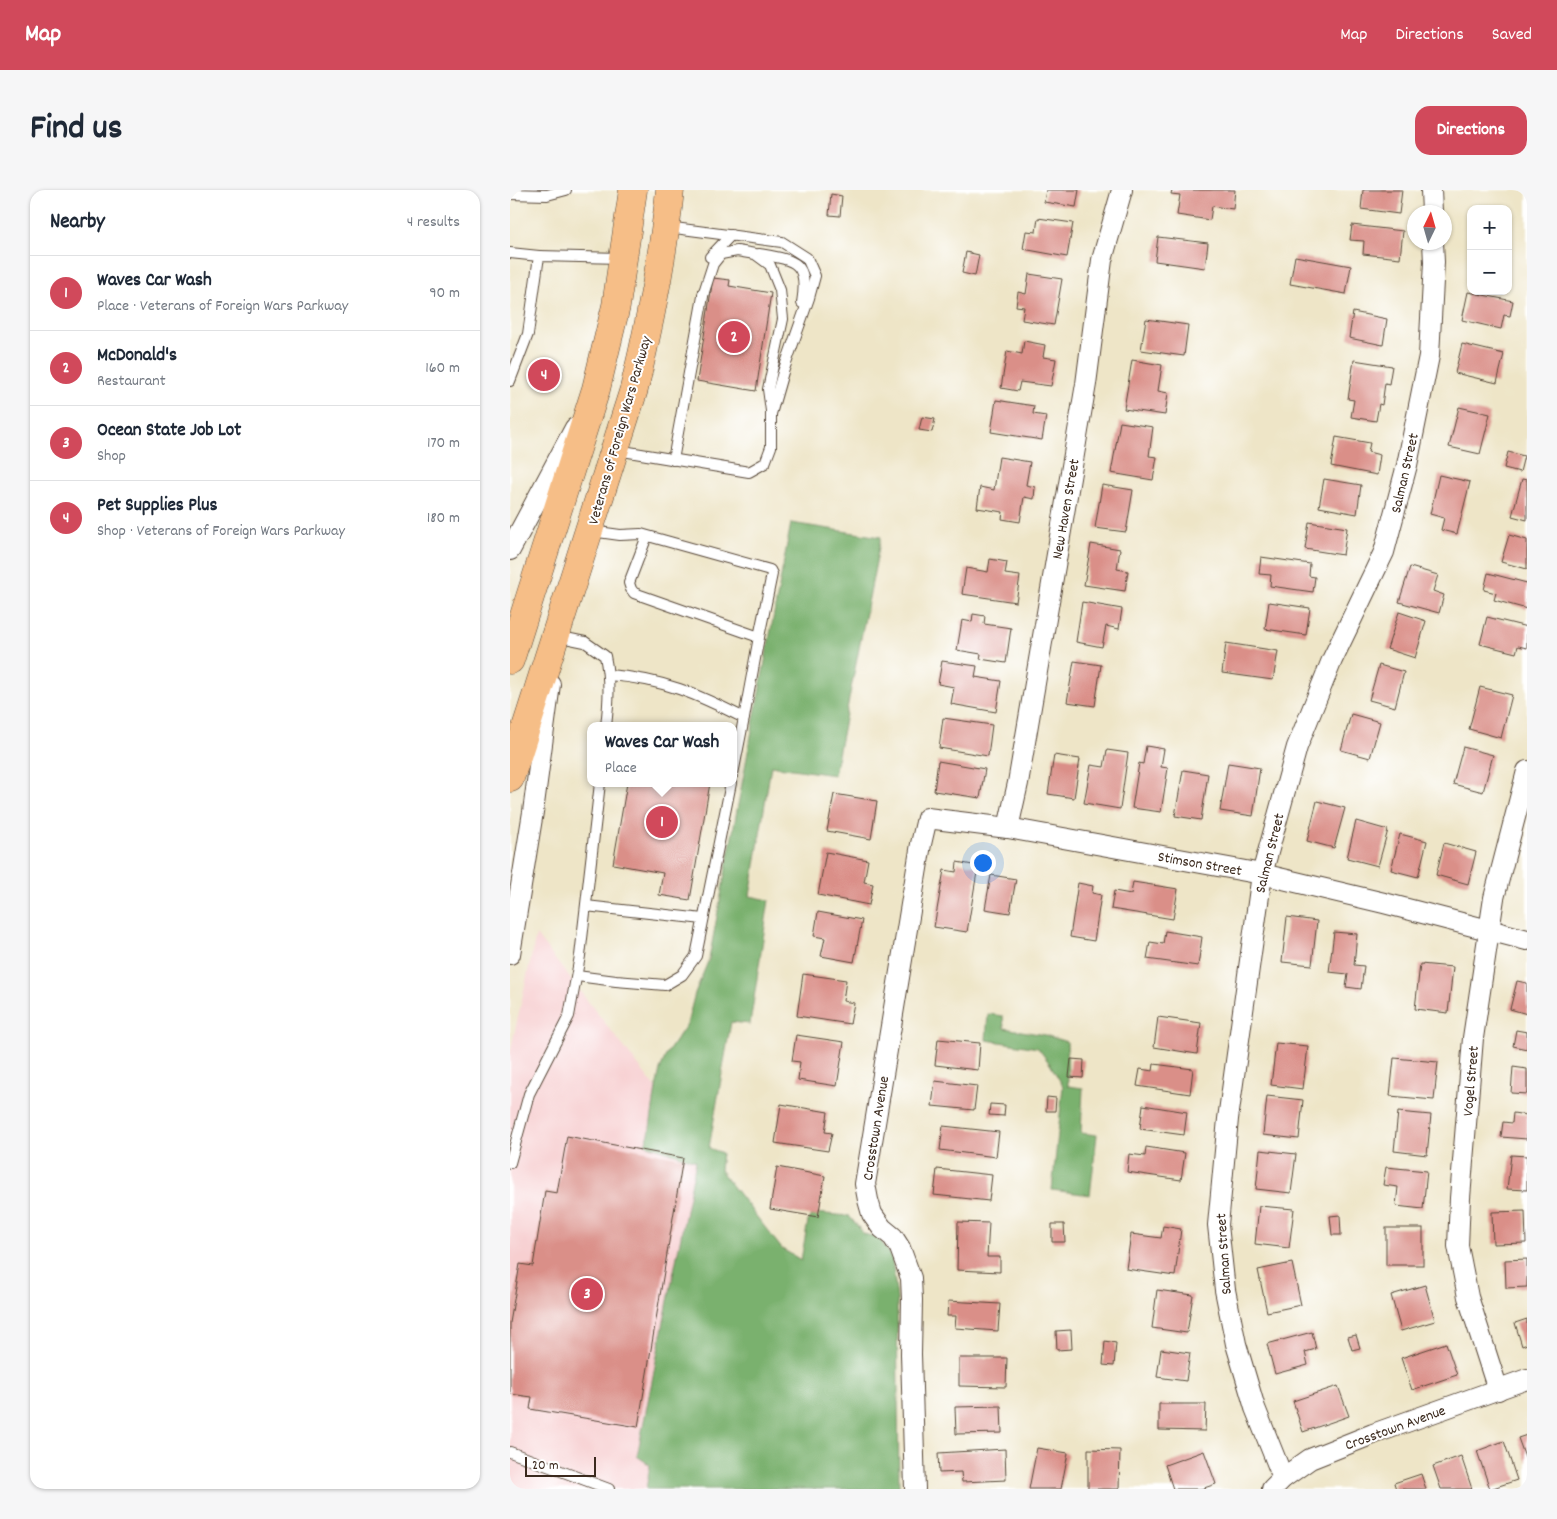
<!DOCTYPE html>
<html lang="en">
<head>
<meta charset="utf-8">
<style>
  :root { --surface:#fff; --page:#f6f6f7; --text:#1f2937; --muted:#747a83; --line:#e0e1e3; --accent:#d1495b }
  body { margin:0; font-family:Dekko,sans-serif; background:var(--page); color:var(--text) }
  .controls { position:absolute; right:15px; top:15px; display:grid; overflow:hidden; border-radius:10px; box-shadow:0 1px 4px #0004 }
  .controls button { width:45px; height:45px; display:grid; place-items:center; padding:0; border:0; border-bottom:1px solid var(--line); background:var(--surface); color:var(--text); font:25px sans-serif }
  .compass { position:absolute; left:897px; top:15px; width:45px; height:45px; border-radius:50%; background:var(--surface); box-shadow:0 1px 4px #0004; rotate:5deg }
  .scale { position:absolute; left:15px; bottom:12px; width:71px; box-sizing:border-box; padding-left:5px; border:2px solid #3b2a1e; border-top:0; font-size:14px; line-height:18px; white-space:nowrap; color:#3b2a1e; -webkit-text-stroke:4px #fff; paint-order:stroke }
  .you { position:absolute; left:472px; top:672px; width:18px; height:18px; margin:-12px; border:4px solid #fff; border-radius:50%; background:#1a73e8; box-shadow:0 0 0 8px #1a73e833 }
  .badge { display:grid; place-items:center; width:32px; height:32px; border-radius:50%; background:var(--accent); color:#fff; font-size:16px; font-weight:700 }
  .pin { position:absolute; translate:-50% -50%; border:2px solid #fff; box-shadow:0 1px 5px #0006 }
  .popup { position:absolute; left:77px; top:532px; width:150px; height:65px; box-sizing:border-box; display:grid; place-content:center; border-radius:10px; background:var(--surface); filter:drop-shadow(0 1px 4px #0005); font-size:16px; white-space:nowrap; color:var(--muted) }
  .popup b { font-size:19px; color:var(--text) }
  .popup::after { content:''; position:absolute; left:50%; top:100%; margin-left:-10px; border:10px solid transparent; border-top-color:var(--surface) }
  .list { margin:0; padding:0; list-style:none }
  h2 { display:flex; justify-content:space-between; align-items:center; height:65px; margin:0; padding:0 20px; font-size:21px }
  h2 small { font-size:16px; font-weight:400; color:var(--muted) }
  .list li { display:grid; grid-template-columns:32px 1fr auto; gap:15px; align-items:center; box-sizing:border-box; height:75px; padding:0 20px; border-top:1px solid var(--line) }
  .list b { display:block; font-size:19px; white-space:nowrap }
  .list p { margin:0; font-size:16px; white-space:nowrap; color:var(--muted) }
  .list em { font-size:16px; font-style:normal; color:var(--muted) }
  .map { position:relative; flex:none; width:1017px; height:1299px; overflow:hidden; border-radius:15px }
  header { display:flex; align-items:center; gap:30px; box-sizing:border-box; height:70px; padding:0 25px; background:var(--accent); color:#fff }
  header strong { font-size:24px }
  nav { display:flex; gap:28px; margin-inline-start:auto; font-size:18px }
  .intro { display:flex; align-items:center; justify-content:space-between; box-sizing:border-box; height:120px; padding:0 30px }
  h1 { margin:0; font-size:35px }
  .button { padding:12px 22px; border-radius:15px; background:var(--accent); color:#fff; font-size:18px; font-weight:700 }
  main { display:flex; gap:30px; padding:0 30px }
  aside { flex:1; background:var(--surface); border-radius:15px; box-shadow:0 1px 4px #0004 }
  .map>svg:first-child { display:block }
  .built { fill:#f7cfd0 }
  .forest { fill:#7ab16e; stroke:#5a6e46 }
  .building { fill:#da8f88 }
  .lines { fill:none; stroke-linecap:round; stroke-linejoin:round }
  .service-casing { stroke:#564637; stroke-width:12 }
  .minor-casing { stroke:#564637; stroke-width:22 }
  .trunk-casing { stroke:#564637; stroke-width:29 }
  .service { stroke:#fff; stroke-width:10 }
  .minor { stroke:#fff; stroke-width:20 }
  .trunk { stroke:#f6be87; stroke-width:28 }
  .labels { text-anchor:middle; stroke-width:4; stroke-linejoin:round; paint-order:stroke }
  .street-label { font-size:15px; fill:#3b2a1e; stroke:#fff }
</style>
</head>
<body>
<header>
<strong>Map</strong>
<nav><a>Map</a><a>Directions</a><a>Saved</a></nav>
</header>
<div class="intro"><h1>Find us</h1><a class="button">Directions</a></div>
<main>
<aside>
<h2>Nearby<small>4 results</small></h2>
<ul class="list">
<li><span class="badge">1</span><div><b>Waves Car Wash</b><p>Place · Veterans of Foreign Wars Parkway</p></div><em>90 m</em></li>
<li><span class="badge">2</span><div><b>McDonald's</b><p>Restaurant</p></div><em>160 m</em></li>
<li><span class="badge">3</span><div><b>Ocean State Job Lot</b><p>Shop</p></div><em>170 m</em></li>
<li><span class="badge">4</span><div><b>Pet Supplies Plus</b><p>Shop · Veterans of Foreign Wars Parkway</p></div><em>180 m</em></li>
</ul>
</aside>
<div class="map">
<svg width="1017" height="1299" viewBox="0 0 1017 1299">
  <rect width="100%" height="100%" fill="#fff"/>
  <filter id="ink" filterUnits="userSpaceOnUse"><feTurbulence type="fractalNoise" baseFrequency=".02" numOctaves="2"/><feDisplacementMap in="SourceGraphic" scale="10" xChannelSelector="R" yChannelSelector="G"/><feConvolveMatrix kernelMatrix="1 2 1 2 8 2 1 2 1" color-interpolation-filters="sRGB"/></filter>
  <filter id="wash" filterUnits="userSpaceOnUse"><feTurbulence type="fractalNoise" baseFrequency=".0096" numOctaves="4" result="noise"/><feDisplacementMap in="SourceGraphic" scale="20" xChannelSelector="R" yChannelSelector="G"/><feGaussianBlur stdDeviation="1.12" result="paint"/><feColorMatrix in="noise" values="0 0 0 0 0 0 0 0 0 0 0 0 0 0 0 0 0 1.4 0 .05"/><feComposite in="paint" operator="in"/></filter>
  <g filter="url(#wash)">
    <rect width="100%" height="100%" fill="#eee5c7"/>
    <polygon class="built" points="26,745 190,954 136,1299 0,1299 0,863"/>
    <g class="forest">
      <polygon points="281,333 371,347 324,585 261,576 240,706 259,710 240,834 221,832 199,958 212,963 210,980 272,1059 291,1070 298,1031 304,1023 339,1026 354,1044 369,1048 382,1069 387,1109 389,1299 136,1299 140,1275 127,1266 186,971 135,954 139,944 146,898 150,879 157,863 177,834 185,803 199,769"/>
      <polygon points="478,824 493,826 494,838 535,845 557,852 558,896 573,898 571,943 587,945 580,1005 542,1000 553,896 540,874 528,858 476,850"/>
    </g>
    <g id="blocks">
      <g class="building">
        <polygon points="536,0 569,0 566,17 534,12"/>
        <polygon points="662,0 725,0 723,19 702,16 700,30 667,25 670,5 661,4"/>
        <polygon points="853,0 892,0 889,24 851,19"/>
        <polygon points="321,4 332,6 330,26 319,25"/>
        <polygon points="528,28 563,33 557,67 513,59 516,41 526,42"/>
        <polygon points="842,35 893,41 890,68 853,64 854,51 840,50"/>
        <polygon points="648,47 698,53 695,78 645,71"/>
        <polygon points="456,62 469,65 465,86 452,83"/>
        <polygon points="785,66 841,76 836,104 780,94"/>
        <polygon points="519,84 552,89 544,135 512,130 514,117 506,116 508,102 516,104"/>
        <polygon points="203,88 220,90 219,96 261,103 246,201 187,191"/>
        <polygon points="958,102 1003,111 1000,126 994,125 991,139 952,130"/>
        <polygon points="843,122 877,129 873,155 839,148"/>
        <polygon points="636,129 678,135 674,166 631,160"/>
        <polygon points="514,151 535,155 533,167 546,169 541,196 510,192 508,201 491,198 497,161 512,164"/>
        <polygon points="952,154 994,164 987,193 945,183"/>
        <polygon points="622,170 652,175 648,201 658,203 655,225 614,219"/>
        <polygon points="844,170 882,176 879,194 875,193 872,215 869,214 866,231 841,227 844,210 838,209"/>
        <polygon points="26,175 47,182 42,195 21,188"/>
        <polygon points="486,210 524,216 523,224 536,226 532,250 481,242"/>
        <polygon points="949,217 980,224 970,264 939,257"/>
        <polygon points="412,227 425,229 422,242 409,240"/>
        <polygon points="610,232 643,237 639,266 647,267 643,290 601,283"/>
        <polygon points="826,247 860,253 858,262 870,265 867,285 821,276"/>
        <polygon points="998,262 1014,266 1010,282 994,278"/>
        <polygon points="489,267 520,272 516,295 525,297 524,309 514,307 510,332 492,329 493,322 467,318 470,297 484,300"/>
        <polygon points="929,285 960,292 947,344 931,340 934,328 920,324"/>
        <polygon points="814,289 851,295 847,324 809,317"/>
        <polygon points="1012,289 1017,290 1017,330 1002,326"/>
        <polygon points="592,295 623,300 616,342 585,338"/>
        <polygon points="799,332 837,338 833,365 795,359"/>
        <polygon points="999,345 1017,350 1017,379 991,372"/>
        <polygon points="581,354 610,359 607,379 618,381 615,401 574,395"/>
        <polygon points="751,367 800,374 799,386 805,387 803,402 760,396 761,385 749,384"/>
        <polygon points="480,369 497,372 495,384 510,386 506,412 452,404 456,378 478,382"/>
        <polygon points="900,377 928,385 923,401 934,405 929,423 889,412"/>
        <polygon points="978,383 1017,393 1017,419 984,410 986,403 974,400"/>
        <polygon points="572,412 612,419 609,439 596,436 592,457 566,452"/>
        <polygon points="759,412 800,418 796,445 755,439"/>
        <polygon points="889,422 916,431 905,468 877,459"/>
        <polygon points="463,424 475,426 474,434 501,438 496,473 470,469 471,464 447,460 452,430 462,432"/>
        <polygon points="977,427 1017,437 1017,458 1008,456 1006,463 970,454"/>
        <polygon points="716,453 768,461 763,490 712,483"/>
        <polygon points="432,471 467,476 465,487 491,491 486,522 441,514 444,497 428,494"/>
        <polygon points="564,471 591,475 585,516 557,512"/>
        <polygon points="869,475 894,482 885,517 859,510"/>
        <polygon points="970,497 1002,505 991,548 959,539"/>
        <polygon points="841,524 870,532 860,568 831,560"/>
        <polygon points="433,528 482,535 478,566 429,558"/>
        <polygon points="636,556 654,559 651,577 658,578 651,622 622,618 629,573 633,574"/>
        <polygon points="953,557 983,565 973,602 943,594"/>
        <polygon points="597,560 618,563 610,619 574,613 581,575 594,577"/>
        <polygon points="544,565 570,569 564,608 538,604"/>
        <polygon points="428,571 475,579 470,608 424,601"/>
        <polygon points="718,573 750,578 743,626 710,621"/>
        <polygon points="673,580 698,584 691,630 665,626"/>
        <polygon points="117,593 200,593 180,710 149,705 153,683 103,674"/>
        <polygon points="324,604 367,611 361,649 317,641"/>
        <polygon points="807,611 835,618 824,658 797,651"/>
        <polygon points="846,631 878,640 868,676 837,668"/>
        <polygon points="890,644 917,651 908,687 881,680"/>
        <polygon points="934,653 966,662 958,694 926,685"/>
        <polygon points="316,662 358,670 354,692 363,694 359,715 308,705"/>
        <polygon points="447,672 468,676 457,742 424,737 434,680 446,682"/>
        <polygon points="481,685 506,689 500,723 475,719"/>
        <polygon points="623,692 668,699 663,729 601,719 604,701 621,704"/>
        <polygon points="568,693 583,696 582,703 591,705 584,751 560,747"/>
        <polygon points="308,722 352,730 344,772 311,766 315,748 304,746"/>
        <polygon points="777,727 807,731 802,775 772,772"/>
        <polygon points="655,741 692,747 688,776 637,769 640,752 653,754"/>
        <polygon points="824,742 847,744 844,775 854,776 851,799 836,797 838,784 819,782"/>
        <polygon points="910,774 943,777 938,823 905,819"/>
        <polygon points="293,784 336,790 333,811 344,813 340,834 287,826"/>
        <polygon points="1007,791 1017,793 1017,824 1000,819"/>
        <polygon points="648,827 691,833 687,864 644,857"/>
        <polygon points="1006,840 1017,842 1017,859 1003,856"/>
        <polygon points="286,845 334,852 327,896 288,890 290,872 282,871"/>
        <polygon points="428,849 470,853 468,880 425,875"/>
        <polygon points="766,853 798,856 793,899 761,895"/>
        <polygon points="884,868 928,872 924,910 880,906"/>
        <polygon points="561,869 574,870 573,888 559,887"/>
        <polygon points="644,874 683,879 680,904 627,896 630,879 643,881"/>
        <polygon points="1003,877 1017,879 1017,904 1001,903"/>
        <polygon points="425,891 467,896 464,920 422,916"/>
        <polygon points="757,906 793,910 789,949 753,945"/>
        <polygon points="537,907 546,908 545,921 536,921"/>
        <polygon points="271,914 318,922 315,942 322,943 318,961 265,953"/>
        <polygon points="480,914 495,915 494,926 479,925"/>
        <polygon points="633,915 677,922 674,945 630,939"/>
        <polygon points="888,922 921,925 917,965 884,961"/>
        <polygon points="1003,923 1017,925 1017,949 991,947 993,932 1002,933"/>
        <polygon points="433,936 489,942 486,967 430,960"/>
        <polygon points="57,946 173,968 128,1237 20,1219 22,1207 0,1204 0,1133 10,1074 23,1076 35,1001 47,1003"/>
        <polygon points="636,957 675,963 671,990 617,982 619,964 635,966"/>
        <polygon points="750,960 786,964 781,1003 746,999"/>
        <polygon points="1001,965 1017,966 1017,1000 997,999"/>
        <polygon points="267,977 315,986 308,1027 260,1019"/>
        <polygon points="876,977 917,981 913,1019 886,1016 888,997 873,995"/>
        <polygon points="427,979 482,985 479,1011 424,1005"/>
        <polygon points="749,1016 784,1019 779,1058 745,1054"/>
        <polygon points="1015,1021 1016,1053 983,1054 982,1022"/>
        <polygon points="830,1025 831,1045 822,1045 820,1026"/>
        <polygon points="448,1032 479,1033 477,1067 490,1067 490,1082 447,1080"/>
        <polygon points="542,1034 554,1034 555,1052 542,1052"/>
        <polygon points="653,1036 671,1039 665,1086 616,1079 621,1044 651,1048"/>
        <rect x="876" y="1038" width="37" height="37"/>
        <polygon points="1017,1069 1017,1097 996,1098 995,1070"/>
        <polygon points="782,1073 791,1115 757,1122 748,1080"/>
        <polygon points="915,1095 925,1131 891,1141 881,1105"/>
        <polygon points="647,1100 683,1105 677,1143 642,1138"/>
        <polygon points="438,1111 490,1114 488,1141 445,1138 446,1126 437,1126"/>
        <polygon points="1017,1129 1017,1154 1012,1156 1005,1133"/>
        <polygon points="561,1140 562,1159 547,1160 546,1141"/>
        <polygon points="802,1142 806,1159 795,1162 798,1175 765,1184 757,1154"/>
        <polygon points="846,1145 850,1158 842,1160 838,1147"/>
        <polygon points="595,1151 606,1153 604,1176 593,1175"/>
        <polygon points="936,1153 947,1185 902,1200 891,1168"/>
        <polygon points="651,1159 680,1163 676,1191 647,1187"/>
        <polygon points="449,1168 497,1168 496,1197 449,1196"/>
        <polygon points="828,1196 839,1226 793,1242 783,1211"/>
        <polygon points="649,1214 696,1214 695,1241 649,1240"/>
        <polygon points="491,1216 492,1243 446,1244 445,1217"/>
        <polygon points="1017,1245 1017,1273 1008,1248"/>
        <polygon points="994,1251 1007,1290 980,1299 967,1261"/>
        <polygon points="527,1258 558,1263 551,1299 519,1299"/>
        <polygon points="495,1259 496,1290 452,1292 451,1282 429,1283 428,1263"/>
        <polygon points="578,1259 610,1260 609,1299 578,1299"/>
        <polygon points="694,1261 706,1294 691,1299 663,1299 655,1275"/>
        <polygon points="951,1266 962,1299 931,1299 923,1276"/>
        <polygon points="911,1284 916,1299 886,1299 884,1293"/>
      </g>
    </g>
  </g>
  <g filter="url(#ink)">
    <use href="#blocks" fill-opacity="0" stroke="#564637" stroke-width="1"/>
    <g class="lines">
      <defs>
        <g id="service">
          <polyline points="0,4 37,5 56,0"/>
          <polyline points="0,63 29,66"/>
          <path d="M 249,64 C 285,70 299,71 292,113"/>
          <polyline points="200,67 221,45"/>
          <polyline points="193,105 203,74 211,64 227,61 245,64 260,75 270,100 273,129 258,199 261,221"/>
          <polyline points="0,191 18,144 29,66 111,68"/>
          <polyline points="107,260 239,282 255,273 261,257 261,224 273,182 299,108 305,86 297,68 272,52 157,37"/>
          <polyline points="163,270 194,101"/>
          <polyline points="81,341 110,345 131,344 260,380 262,384 249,447 124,403 121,399 119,393 137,346"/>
          <path d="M 46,446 L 75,452 L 95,466 C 100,490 99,511 96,536"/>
          <path d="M 99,485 C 153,489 187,504 234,528 L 223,584"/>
          <polyline points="234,528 249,447"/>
          <polyline points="76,716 193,729"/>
          <polyline points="67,786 106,791 155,795 172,785 186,766 221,593"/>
          <polyline points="0,973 19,904 59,826 70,766 90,593"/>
          <polyline points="0,1262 99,1299"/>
        </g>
        <g id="minor">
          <polyline points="921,0 922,22"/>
          <polyline points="0,360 65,238"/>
          <polyline points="498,638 508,593 576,194 592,70 612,0"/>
          <polyline points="0,764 23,622 40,494"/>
          <polyline points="988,1200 958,1107 948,1056 950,1008 963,848 979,741 984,708 1017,581"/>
          <polyline points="773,1288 745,1218 726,1154 715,1100 708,1035 718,929 752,684 787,557 822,470 874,362 897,275 919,166 924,72 923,52"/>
          <polyline points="405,1299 401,1164 402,1110 401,1088 390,1058 383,1047 372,1038 362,1024 358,1010 355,994 411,654 417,628 498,638 752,684 874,713 1017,750"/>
          <polyline points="762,1299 773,1288 800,1269 863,1244 1017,1189"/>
        </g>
        <g id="trunk">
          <polyline points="0,470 86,199 106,116 123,0"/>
          <path d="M 0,588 L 124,199 C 140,133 153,67 160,0"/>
        </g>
      </defs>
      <use href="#service" class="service-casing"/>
      <use href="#minor" class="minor-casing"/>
      <use href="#trunk" class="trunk-casing"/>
      <use href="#service" class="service"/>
      <use href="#minor" class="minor"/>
      <use href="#trunk" class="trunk"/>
    </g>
  </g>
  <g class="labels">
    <g class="street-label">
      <text transform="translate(109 240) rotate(-74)" y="5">Veterans of Foreign Wars Parkway</text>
      <text transform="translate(894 283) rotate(-77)" y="5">Salman Street</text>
      <text transform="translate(555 319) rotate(-80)" y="5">New Haven Street</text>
      <text transform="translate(759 663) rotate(-76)" y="5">Salman Street</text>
      <text transform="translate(690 673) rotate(10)" y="5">Stimson Street</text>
      <text transform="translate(960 891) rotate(-85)" y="5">Vogel Street</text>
      <text transform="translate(365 938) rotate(-81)" y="5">Crosstown Avenue</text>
      <text transform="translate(713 1064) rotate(-94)" y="5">Salman Street</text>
      <text transform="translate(885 1237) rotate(-20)" y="5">Crosstown Avenue</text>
    </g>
  </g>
</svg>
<div class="controls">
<button>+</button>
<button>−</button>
</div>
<svg class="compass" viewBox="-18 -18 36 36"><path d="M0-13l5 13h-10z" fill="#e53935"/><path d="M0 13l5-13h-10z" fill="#747a83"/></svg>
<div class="scale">20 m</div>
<div class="you"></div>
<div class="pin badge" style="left:152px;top:632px">1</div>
<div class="popup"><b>Waves Car Wash</b>Place</div>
<div class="pin badge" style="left:224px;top:147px">2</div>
<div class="pin badge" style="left:77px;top:1104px">3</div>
<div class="pin badge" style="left:34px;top:185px">4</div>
</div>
</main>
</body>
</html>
